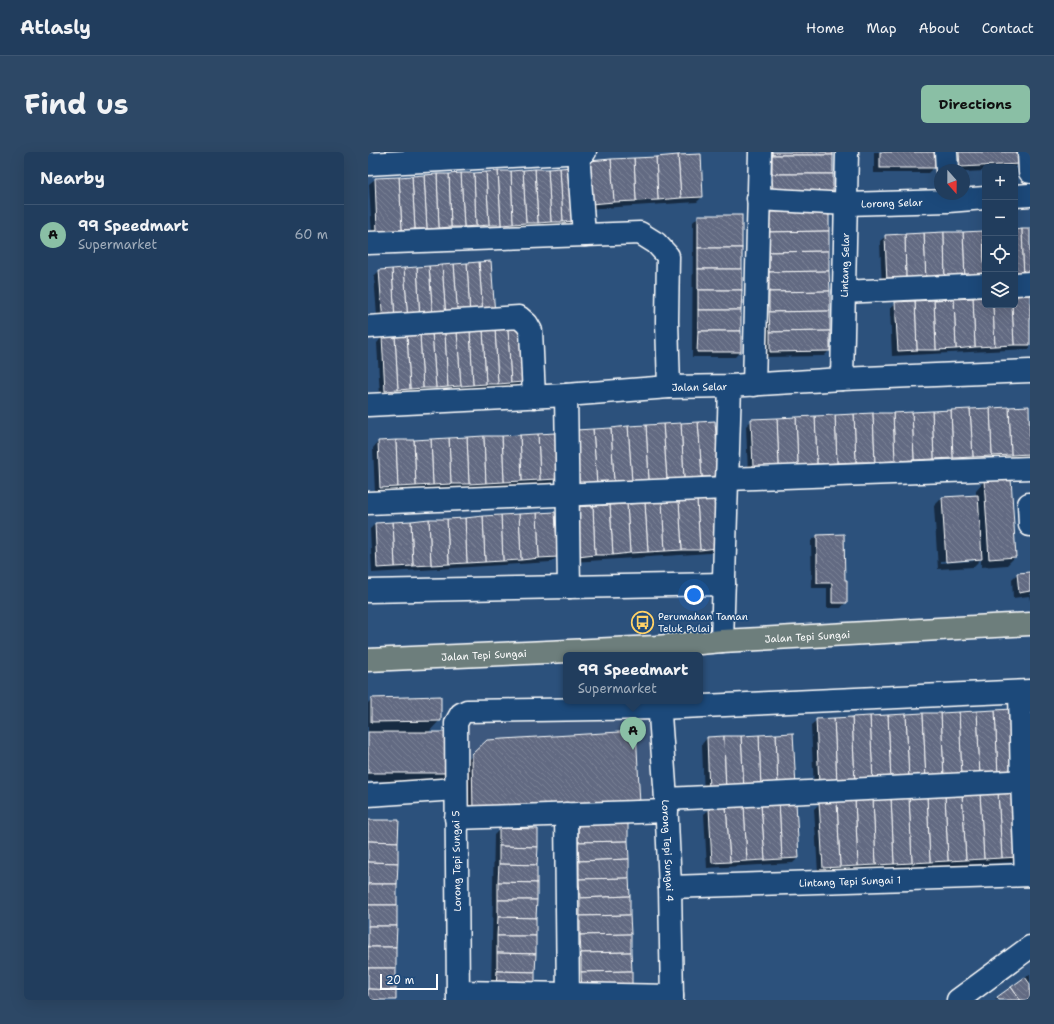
<!DOCTYPE html>
<html lang="en">
<head>
<meta charset="utf-8">
<style>
  :root { --surface:#213d5d; --page:#2d4866; --text:#f1f3f6; --muted:#a2aebc; --line:#3e5672; --accent:#8abfa5 }
  body { margin:0; font-family:"Shantell Sans",sans-serif; background:var(--page); color:var(--text) }
  .controls { position:absolute; right:12px; top:12px; display:grid; overflow:hidden; border-radius:6px; box-shadow:0 4px 16px #0002 }
  .controls button { width:36px; height:36px; display:grid; place-items:center; padding:0; border:0; border-bottom:1px solid var(--line); background:var(--surface); color:var(--text); font:20px sans-serif }
  .compass { position:absolute; left:566px; top:12px; width:36px; height:36px; border-radius:50%; background:var(--surface); box-shadow:0 4px 16px #0002; rotate:159deg }
  .scale { position:absolute; left:12px; bottom:10px; width:58px; box-sizing:border-box; padding-left:4px; border:2px solid #fff; border-top:0; font-size:11px; line-height:14px; white-space:nowrap; color:#fff; -webkit-text-stroke:3px #1f4a7a; paint-order:stroke }
  .you { position:absolute; left:326px; top:443px; width:14px; height:14px; margin:-10px; border:3px solid #fff; border-radius:50%; background:#1a73e8; box-shadow:0 0 0 6px #1a73e833 }
  .badge { display:grid; place-items:center; width:26px; height:26px; border-radius:50%; background:var(--accent); color:#111; font-size:13px; font-weight:700 }
  .pin { position:absolute; translate:-50% -33px; filter:drop-shadow(0 1px 2px #0008) }
  .pin::after { content:''; position:absolute; top:21px; width:14px; height:12px; background:inherit; clip-path:polygon(0 0,100% 0,50% 100%) }
  .popup { position:absolute; left:195px; top:500px; width:140px; height:52px; box-sizing:border-box; display:grid; place-content:center; border-radius:6px; background:var(--surface); filter:drop-shadow(0 1px 3px #0005); font-size:13px; white-space:nowrap; color:var(--muted) }
  .popup b { font-size:15px; color:var(--text) }
  .popup::after { content:''; position:absolute; left:50%; top:100%; margin-left:-8px; border:8px solid transparent; border-top-color:var(--surface) }
  .list { margin:0; padding:0; list-style:none }
  h2 { display:flex; justify-content:space-between; align-items:center; height:52px; margin:0; padding:0 16px; font-size:17px }
  h2 small { font-size:13px; font-weight:400; color:var(--muted) }
  .list li { display:grid; grid-template-columns:26px 1fr auto; gap:12px; align-items:center; box-sizing:border-box; height:60px; padding:0 16px; border-top:1px solid var(--line) }
  .list b { display:block; font-size:15px; white-space:nowrap }
  .list p { margin:0; font-size:13px; white-space:nowrap; color:var(--muted) }
  .list em { font-size:13px; font-style:normal; color:var(--muted) }
  .icon { flex:none; width:22px; height:22px; fill:none; stroke:currentColor; stroke-width:2; stroke-linecap:round; stroke-linejoin:round }
  .map { position:relative; flex:none; width:662px; height:848px; overflow:hidden; border-radius:6px }
  header { display:flex; align-items:center; gap:24px; box-sizing:border-box; height:56px; padding:0 20px; background:var(--surface); border-bottom:1px solid var(--line) }
  header strong { font-size:19px }
  nav { display:flex; gap:22px; margin-inline-start:auto; font-size:14px }
  .intro { display:flex; align-items:center; justify-content:space-between; box-sizing:border-box; height:96px; padding:0 24px }
  h1 { margin:0; font-size:28px }
  .button { padding:10px 18px; border-radius:6px; background:var(--accent); color:#111; font-size:14px; font-weight:700 }
  main { display:flex; gap:24px; padding:0 24px }
  aside { flex:1; background:var(--surface); border-radius:6px; box-shadow:0 4px 16px #0002 }
  .map>svg:first-child { display:block }
  .built { fill:#3c597e }
  .shadow { fill:#0007; fill-rule:evenodd }
  .building { fill:url(#building-back-hatch); stroke:#fff }
  .lines { fill:none; stroke-linecap:round; stroke-linejoin:round }
  .minor-casing { stroke:#fff; stroke-width:25 }
  .major-casing { stroke:#fff; stroke-width:25 }
  .minor { stroke:#1f4a7a; stroke-width:22 }
  .major { stroke:#6d7e7c; stroke-width:22 }
  .labels { text-anchor:middle; stroke-width:3.5; stroke-linejoin:round; paint-order:stroke }
  .street-label { font-size:10px; fill:#fff; stroke:#1f4a7a }
  .poi-label { font-size:10px; fill:#fff; stroke:#1f4a7a; text-anchor:start }
</style>
</head>
<body>
<header>
<strong>Atlasly</strong>
<nav><a>Home</a><a>Map</a><a>About</a><a>Contact</a></nav>
</header>
<div class="intro"><h1>Find us</h1><a class="button">Directions</a></div>
<main>
<aside>
<h2>Nearby<small></small></h2>
<ul class="list">
<li><span class="badge">A</span><div><b>99 Speedmart</b><p>Supermarket</p></div><em>60 m</em></li>
</ul>
</aside>
<div class="map">
<svg width="662" height="848" viewBox="0 0 662 848">
  <defs>
    <pattern id="building-back-hatch" width="6" height="6" patternUnits="userSpaceOnUse"><rect width="6" height="6" fill="#626b82"/><path d="M-1 5l2 2M0 0l6 6M5-1l2 2" fill="none" stroke="#7a8195"/></pattern>
  </defs>
  <rect width="100%" height="100%" fill="#2c517c"/>
  <filter id="ink" filterUnits="userSpaceOnUse"><feTurbulence type="fractalNoise" baseFrequency=".025" numOctaves="2"/><feDisplacementMap in="SourceGraphic" scale="8" xChannelSelector="R" yChannelSelector="G"/><feConvolveMatrix kernelMatrix="1 2 1 2 8 2 1 2 1" color-interpolation-filters="sRGB"/></filter>
  <g filter="url(#ink)">
    <polygon class="built" points="286,563 292,654 96,660 99,567"/>
    <g class="shadow">
      <polygon points="399,0 464,0 464,40 459,45 400,46"/>
      <polygon points="506,0 566,0 566,15 560,21 506,21"/>
      <polygon points="586,0 650,0 651,11 647,15 617,15 617,19 596,20 596,18 587,18"/>
      <polygon points="216,15 334,45 329,50 218,57"/>
      <polygon points="203,16 206,69 201,74 4,84 1,32 7,27"/>
      <polygon points="331,64 372,200 367,205 324,205 325,70"/>
      <polygon points="395,66 461,199 456,204 397,205"/>
      <polygon points="617,80 514,137 512,89 518,84"/>
      <polygon points="11,119 121,168 10,177 6,124"/>
      <polygon points="662,144 662,197 524,204 522,156 528,151 617,146 617,153 647,153 647,145"/>
      <polygon points="14,185 154,229 149,235 12,244 9,191"/>
      <polygon points="384,268 662,302 656,307 380,321 378,274"/>
      <polygon points="203,284 350,324 344,329 206,339"/>
      <polygon points="10,290 188,327 183,333 7,341 5,296"/>
      <path d="M 616,329 L 647,405 L 639,413 L 613,415 L 613,407 L 605,415 L 570,417 L 566,354 L 574,346 L 608,344 L 608,338 ZM 606,407 L 606,409 L 573,411 L 573,409 Z"/>
      <polygon points="202,361 348,396 342,401 205,410"/>
      <polygon points="7,372 189,405 183,410 4,421 2,377"/>
      <polygon points="449,384 476,429 478,450 473,456 459,456 459,436 444,436 443,389"/>
      <polygon points="662,421 662,449 661,444 645,446 644,427 649,422"/>
      <polygon points="4,547 72,568 60,581 81,621 73,629 0,629 0,551"/>
      <polygon points="449,568 641,629 446,638 443,573"/>
      <polygon points="267,580 97,669 96,612 105,603"/>
      <polygon points="424,582 336,645 334,592 339,586"/>
      <polygon points="452,651 650,705 645,710 450,721 446,657"/>
      <polygon points="342,657 430,706 425,711 339,716 336,662"/>
      <polygon points="210,673 263,837 208,844 205,678"/>
      <polygon points="132,677 166,837 123,842 126,683"/>
      <polygon points="662,822 662,848 627,848"/>
    </g>
    <g class="building">
      <rect x="404" y="0" width="61" height="3"/>
      <rect x="512" y="0" width="55" height="16"/>
      <polygon points="591,0 651,0 652,12 592,15"/>
      <polygon points="333,2 335,45 313,46 310,3"/>
      <polygon points="310,3 313,46 290,48 288,5"/>
      <rect x="404" y="3" width="61" height="19"/>
      <polygon points="288,5 290,48 268,49 266,6"/>
      <polygon points="266,6 268,49 246,50 243,7"/>
      <polygon points="243,7 246,50 223,52 221,9"/>
      <polygon points="204,15 207,69 195,70 192,16"/>
      <polygon points="192,16 195,70 183,70 180,17"/>
      <polygon points="167,17 180,17 183,70 170,71"/>
      <polygon points="167,17 170,71 158,71 155,18"/>
      <polygon points="155,18 158,71 145,72 143,19"/>
      <polygon points="130,19 143,19 145,72 133,73"/>
      <polygon points="130,19 133,73 121,73 118,20"/>
      <polygon points="118,20 121,73 108,74 106,21"/>
      <polygon points="93,21 106,21 108,74 96,75"/>
      <polygon points="93,21 96,75 83,75 81,22"/>
      <polygon points="69,22 81,22 83,75 71,76"/>
      <polygon points="69,22 71,76 59,77 56,23"/>
      <polygon points="404,22 465,22 465,40 405,41"/>
      <polygon points="56,23 59,77 47,77 44,24"/>
      <polygon points="44,24 47,77 34,78 31,25"/>
      <polygon points="31,25 34,78 9,79 7,26"/>
      <polygon points="461,59 461,79 400,80 400,60"/>
      <rect x="330" y="63" width="44" height="33"/>
      <polygon points="654,77 656,126 647,127 647,78"/>
      <polygon points="654,77 662,77 662,126 656,126"/>
      <polygon points="461,79 461,99 400,100 400,80"/>
      <polygon points="615,79 617,128 597,129 595,80"/>
      <polygon points="615,79 617,79 617,128"/>
      <polygon points="576,80 577,129 558,130 556,81"/>
      <polygon points="576,80 595,80 597,129 577,129"/>
      <polygon points="556,81 558,130 538,131 537,82"/>
      <polygon points="537,82 538,131 519,132 517,83"/>
      <rect x="330" y="96" width="44" height="21"/>
      <polygon points="461,99 461,119 401,120 400,100"/>
      <polygon points="123,109 127,163 115,164 111,110"/>
      <polygon points="111,110 115,164 102,165 99,111"/>
      <polygon points="99,111 102,165 90,166 86,112"/>
      <polygon points="86,112 90,166 78,167 74,113"/>
      <polygon points="74,113 78,167 65,168 61,114"/>
      <polygon points="61,114 65,168 52,169 49,115"/>
      <polygon points="49,115 52,169 40,170 36,116"/>
      <polygon points="36,116 40,170 27,171 24,117"/>
      <polygon points="24,117 27,171 15,172 11,118"/>
      <rect x="330" y="117" width="44" height="21"/>
      <polygon points="461,119 462,139 401,140 401,120"/>
      <polygon points="330,138 374,138 373,158 330,158"/>
      <polygon points="462,139 462,159 401,160 401,140"/>
      <polygon points="662,143 662,193 646,193 644,153 647,153 647,144"/>
      <polygon points="617,145 617,153 625,153 627,194 607,195 605,146"/>
      <polygon points="605,146 607,195 588,197 586,147"/>
      <polygon points="586,147 588,197 568,198 566,148"/>
      <polygon points="566,148 568,198 549,198 547,149"/>
      <polygon points="547,149 549,198 530,199 527,150"/>
      <polygon points="625,153 644,153 646,193 627,194"/>
      <rect x="330" y="158" width="43" height="21"/>
      <polygon points="462,159 462,179 402,180 401,160"/>
      <polygon points="140,176 143,231 130,232 127,177"/>
      <polygon points="140,176 152,176 155,230 143,231"/>
      <polygon points="127,177 130,232 118,232 115,178"/>
      <polygon points="115,178 118,232 105,233 102,179"/>
      <polygon points="102,179 105,233 93,234 89,180"/>
      <polygon points="330,179 373,179 373,200 329,200"/>
      <polygon points="462,179 462,199 402,200 402,180"/>
      <polygon points="77,180 80,235 68,236 64,181"/>
      <polygon points="77,180 89,180 93,234 80,235"/>
      <polygon points="64,181 68,236 55,236 52,182"/>
      <polygon points="52,182 55,236 42,237 39,183"/>
      <polygon points="39,183 42,237 30,238 27,184"/>
      <polygon points="14,184 27,184 30,238 17,239"/>
      <polygon points="661,254 662,302 643,303 641,255"/>
      <polygon points="641,255 643,303 624,304 622,256"/>
      <polygon points="622,256 624,304 605,305 602,257"/>
      <polygon points="602,257 605,305 585,306 583,258"/>
      <polygon points="583,258 585,306 566,307 564,259"/>
      <polygon points="564,259 566,307 546,308 544,260"/>
      <polygon points="544,260 546,308 527,309 525,261"/>
      <polygon points="505,261 507,310 488,310 486,262"/>
      <polygon points="505,261 525,261 527,309 507,310"/>
      <polygon points="486,262 488,310 469,311 467,263"/>
      <polygon points="467,263 469,311 449,312 447,264"/>
      <polygon points="447,264 449,312 430,313 428,265"/>
      <polygon points="428,265 430,313 411,314 409,266"/>
      <polygon points="409,266 411,314 385,315 383,267"/>
      <polygon points="347,269 351,324 334,325 330,270"/>
      <polygon points="330,270 334,325 316,327 313,271"/>
      <polygon points="313,271 316,327 299,328 295,272"/>
      <polygon points="295,272 299,328 281,329 278,273"/>
      <polygon points="278,273 281,329 264,330 260,274"/>
      <polygon points="260,274 264,330 246,331 243,276"/>
      <polygon points="243,276 246,331 229,333 225,277"/>
      <polygon points="225,277 229,333 211,334 208,278"/>
      <polygon points="187,281 189,327 172,328 170,282"/>
      <polygon points="170,282 172,328 154,329 152,283"/>
      <polygon points="152,283 154,329 136,330 134,284"/>
      <polygon points="116,284 118,331 101,332 99,285"/>
      <polygon points="116,284 134,284 136,330 118,331"/>
      <polygon points="99,285 101,332 83,332 81,286"/>
      <polygon points="81,286 83,332 65,333 63,287"/>
      <polygon points="63,287 65,333 48,334 46,288"/>
      <polygon points="28,288 30,335 12,336 10,289"/>
      <polygon points="28,288 46,288 48,334 30,335"/>
      <polygon points="643,326 648,405 621,407 616,328"/>
      <polygon points="610,343 614,407 578,410 574,345"/>
      <polygon points="346,347 349,396 332,398 329,348"/>
      <polygon points="329,348 332,398 314,398 311,349"/>
      <polygon points="311,349 314,398 297,399 294,350"/>
      <polygon points="294,350 297,399 280,400 277,351"/>
      <polygon points="277,351 280,400 262,401 259,352"/>
      <polygon points="259,352 262,401 245,403 242,353"/>
      <polygon points="242,353 245,403 227,403 225,354"/>
      <polygon points="225,354 227,403 210,405 207,355"/>
      <polygon points="187,360 190,405 171,406 169,361"/>
      <polygon points="169,361 171,406 153,408 151,362"/>
      <polygon points="151,362 153,408 135,409 133,363"/>
      <polygon points="133,363 135,409 117,410 115,364"/>
      <polygon points="115,364 117,410 99,411 97,366"/>
      <polygon points="97,366 99,411 81,412 79,367"/>
      <polygon points="61,367 79,367 81,412 63,413"/>
      <polygon points="61,367 63,413 45,414 43,369"/>
      <polygon points="43,369 45,414 27,415 25,370"/>
      <polygon points="25,370 27,415 9,416 7,371"/>
      <polygon points="476,382 477,428 479,428 479,451 464,451 464,431 449,431 449,383"/>
      <polygon points="662,420 662,439 651,441 649,421"/>
      <polygon points="73,544 73,569 3,570 3,546"/>
      <polygon points="645,557 648,623 630,624 627,558"/>
      <polygon points="627,558 630,624 612,625 609,559"/>
      <polygon points="609,559 612,625 594,626 591,560"/>
      <polygon points="591,560 594,626 576,627 573,561"/>
      <polygon points="555,561 558,628 541,629 538,562"/>
      <polygon points="555,561 573,561 576,627 558,628"/>
      <polygon points="538,562 541,629 523,630 520,563"/>
      <polygon points="520,563 523,630 505,631 502,564"/>
      <polygon points="502,564 505,631 487,632 484,565"/>
      <polygon points="484,565 487,632 469,632 466,566"/>
      <polygon points="466,566 469,632 451,633 448,567"/>
      <polygon points="268,579 272,652 105,661 104,602 119,588"/>
      <rect x="0" y="580" width="82" height="41"/>
      <polygon points="425,581 428,635 410,636 408,582"/>
      <polygon points="408,582 410,636 393,637 391,583"/>
      <polygon points="391,583 393,637 376,638 373,584"/>
      <polygon points="356,584 358,639 341,640 339,585"/>
      <polygon points="356,584 373,584 376,638 358,639"/>
      <polygon points="648,639 651,705 634,706 630,641"/>
      <polygon points="630,641 634,706 616,707 612,642"/>
      <polygon points="594,642 612,642 616,707 598,708"/>
      <polygon points="594,642 598,708 580,709 577,643"/>
      <polygon points="577,643 580,709 562,710 559,644"/>
      <polygon points="559,644 562,710 544,711 541,645"/>
      <polygon points="541,645 544,711 526,712 523,646"/>
      <polygon points="523,646 526,712 508,713 505,647"/>
      <polygon points="505,647 508,713 490,714 487,648"/>
      <polygon points="487,648 490,714 472,715 469,649"/>
      <polygon points="469,649 472,715 455,716 451,650"/>
      <polygon points="428,650 431,706 414,707 411,651"/>
      <polygon points="411,651 414,707 397,708 393,653"/>
      <polygon points="393,653 397,708 379,709 376,654"/>
      <polygon points="358,654 376,654 379,709 362,710"/>
      <polygon points="358,654 362,710 344,711 341,656"/>
      <polygon points="0,668 31,668 30,690 0,689"/>
      <polygon points="260,670 260,689 210,690 210,672"/>
      <polygon points="131,676 170,677 170,695 131,694"/>
      <polygon points="0,689 30,690 30,711 0,710"/>
      <polygon points="260,689 261,707 211,709 210,690"/>
      <polygon points="131,694 170,695 169,713 131,712"/>
      <polygon points="261,707 261,726 211,727 211,709"/>
      <polygon points="0,710 30,711 29,732 0,732"/>
      <polygon points="131,712 169,713 169,731 130,730"/>
      <polygon points="261,726 262,744 212,746 211,727"/>
      <polygon points="130,730 169,731 169,748 130,748"/>
      <rect x="0" y="732" width="29" height="21"/>
      <polygon points="262,744 262,763 212,764 212,746"/>
      <polygon points="130,748 169,748 168,766 130,765"/>
      <rect x="0" y="753" width="29" height="21"/>
      <polygon points="262,763 263,782 212,783 212,764"/>
      <polygon points="130,765 168,766 168,784 129,784"/>
      <polygon points="0,774 29,774 28,795 0,795"/>
      <polygon points="263,782 263,800 213,801 212,783"/>
      <polygon points="129,784 168,784 168,802 129,801"/>
      <rect x="0" y="795" width="28" height="21"/>
      <polygon points="263,800 264,819 213,820 213,801"/>
      <polygon points="129,801 168,802 167,820 129,819"/>
      <polygon points="0,816 28,816 28,838 0,837"/>
      <polygon points="129,819 167,820 167,838 128,837"/>
      <polygon points="264,819 264,837 214,839 213,820"/>
      <polygon points="657,825 662,832 662,848 652,848 643,835"/>
      <polygon points="643,835 652,848 631,848 629,845"/>
      <polygon points="0,837 28,838 28,848 0,848"/>
    </g>
    <g class="lines">
      <defs>
        <g id="minor">
          <polyline points="210,0 216,83"/>
          <polyline points="578,0 579,18"/>
          <polyline points="661,0 662,20"/>
          <polyline points="0,12 217,0"/>
          <polyline points="647,44 662,43"/>
          <path id="s1" d="M 390,47 L 479,52 L 580,49 L 617,46"/>
          <polyline points="0,91 272,81 288,91 300,104 299,169 301,235"/>
          <polyline points="647,132 662,131"/>
          <polyline points="476,140 617,133"/>
          <polyline points="0,175 151,165 159,172 163,179 166,245"/>
          <path id="s2" d="M 474,227 L 479,0"/>
          <polyline points="386,233 392,0"/>
          <polyline points="198,243 201,435"/>
          <path id="s3" d="M 0,253 L 198,243 L 301,235 L 362,234 L 474,227 L 662,219"/>
          <polyline points="359,327 662,316"/>
          <polyline points="0,351 358,336"/>
          <polyline points="661,352 662,373"/>
          <polyline points="0,439 356,432"/>
          <polyline points="354,489 362,234"/>
          <polyline points="652,540 654,629 658,723"/>
          <path id="s4" d="M 291,549 L 298,647 L 302,735 L 304,848"/>
          <polyline points="0,643 88,637"/>
          <polyline points="298,647 662,629"/>
          <polyline points="198,662 200,848"/>
          <polyline points="88,666 299,659"/>
          <path id="s5" d="M 302,735 L 662,723"/>
          <polyline points="90,840 304,844"/>
          <polyline points="90,848 88,571 93,562 99,559 292,556 662,539"/>
          <polyline points="590,848 662,795"/>
        </g>
        <g id="major">
          <path id="s6" d="M 0,508 L 288,495 L 354,489 L 662,472"/>
        </g>
      </defs>
      <use href="#minor" class="minor-casing"/>
      <use href="#major" class="major-casing"/>
      <use href="#minor" class="minor"/>
      <use href="#major" class="major"/>
    </g>
  </g>
  <defs>
    <symbol id="bus-ring" viewBox="-11 -11 22 22"><circle r="9.5" fill="#1f4a7a" stroke="#ffd166" stroke-width="1.5"/><path d="M-5-6H5V4H4V6H2V4H-2V6H-4V4H-5ZM-3.5-4V0h7V-4ZM-3.5 1.2v1.5H-2V1.2ZM2 1.2v1.5H3.5V1.2Z" fill="#ffd166"/></symbol>
  </defs>
  <g fill-rule="evenodd">
    <use href="#bus-ring" x="262" y="458" width="25" height="25"/>
  </g>
  <g class="labels">
    <g class="street-label">
      <text dy="4" stroke="none"><textPath href="#s1" startOffset="134">Lorong Selar</textPath></text>
      <text dy="4" stroke="none"><textPath href="#s2" startOffset="114">Lintang Selar</textPath></text>
      <text dy="4" stroke="none"><textPath href="#s3" startOffset="332">Jalan Selar</textPath></text>
      <text dy="4" stroke="none"><textPath href="#s6" startOffset="440">Jalan Tepi Sungai</textPath></text>
      <text dy="4" stroke="none"><textPath href="#s6" startOffset="116">Jalan Tepi Sungai</textPath></text>
      <text dy="4" stroke="none"><textPath href="#s4" startOffset="150">Lorong Tepi Sungai 4</textPath></text>
      <text transform="translate(88 709) rotate(-91)" y="4">Lorong Tepi Sungai 5</text>
      <text dy="4" stroke="none"><textPath href="#s5" startOffset="180">Lintang Tepi Sungai 1</textPath></text>
    </g>
    <g class="poi-label">
      <text x="290" y="468">Perumahan Taman<tspan x="290" dy="12">Teluk Pulai</tspan></text>
    </g>
  </g>
</svg>
<div class="controls">
<button>+</button>
<button>−</button>
<button><svg class="icon" aria-label="locate" viewBox="0 0 24 24"><circle cx="12" cy="12" r="6"/><path d="M12 2v4M12 18v4M2 12h4M18 12h4"/></svg></button>
<button><svg class="icon" aria-label="layers" viewBox="0 0 24 24"><path d="M12 4l9 5-9 5-9-5zM3 14l9 5 9-5"/></svg></button>
</div>
<svg class="compass" viewBox="-18 -18 36 36"><path d="M0-13l5 13h-10z" fill="#e53935"/><path d="M0 13l5-13h-10z" fill="#a2aebc"/></svg>
<div class="scale">20 m</div>
<div class="you"></div>
<div class="pin badge" style="left:265px;top:598px">A</div>
<div class="popup"><b>99 Speedmart</b>Supermarket</div>
</div>
</main>
</body>
</html>
